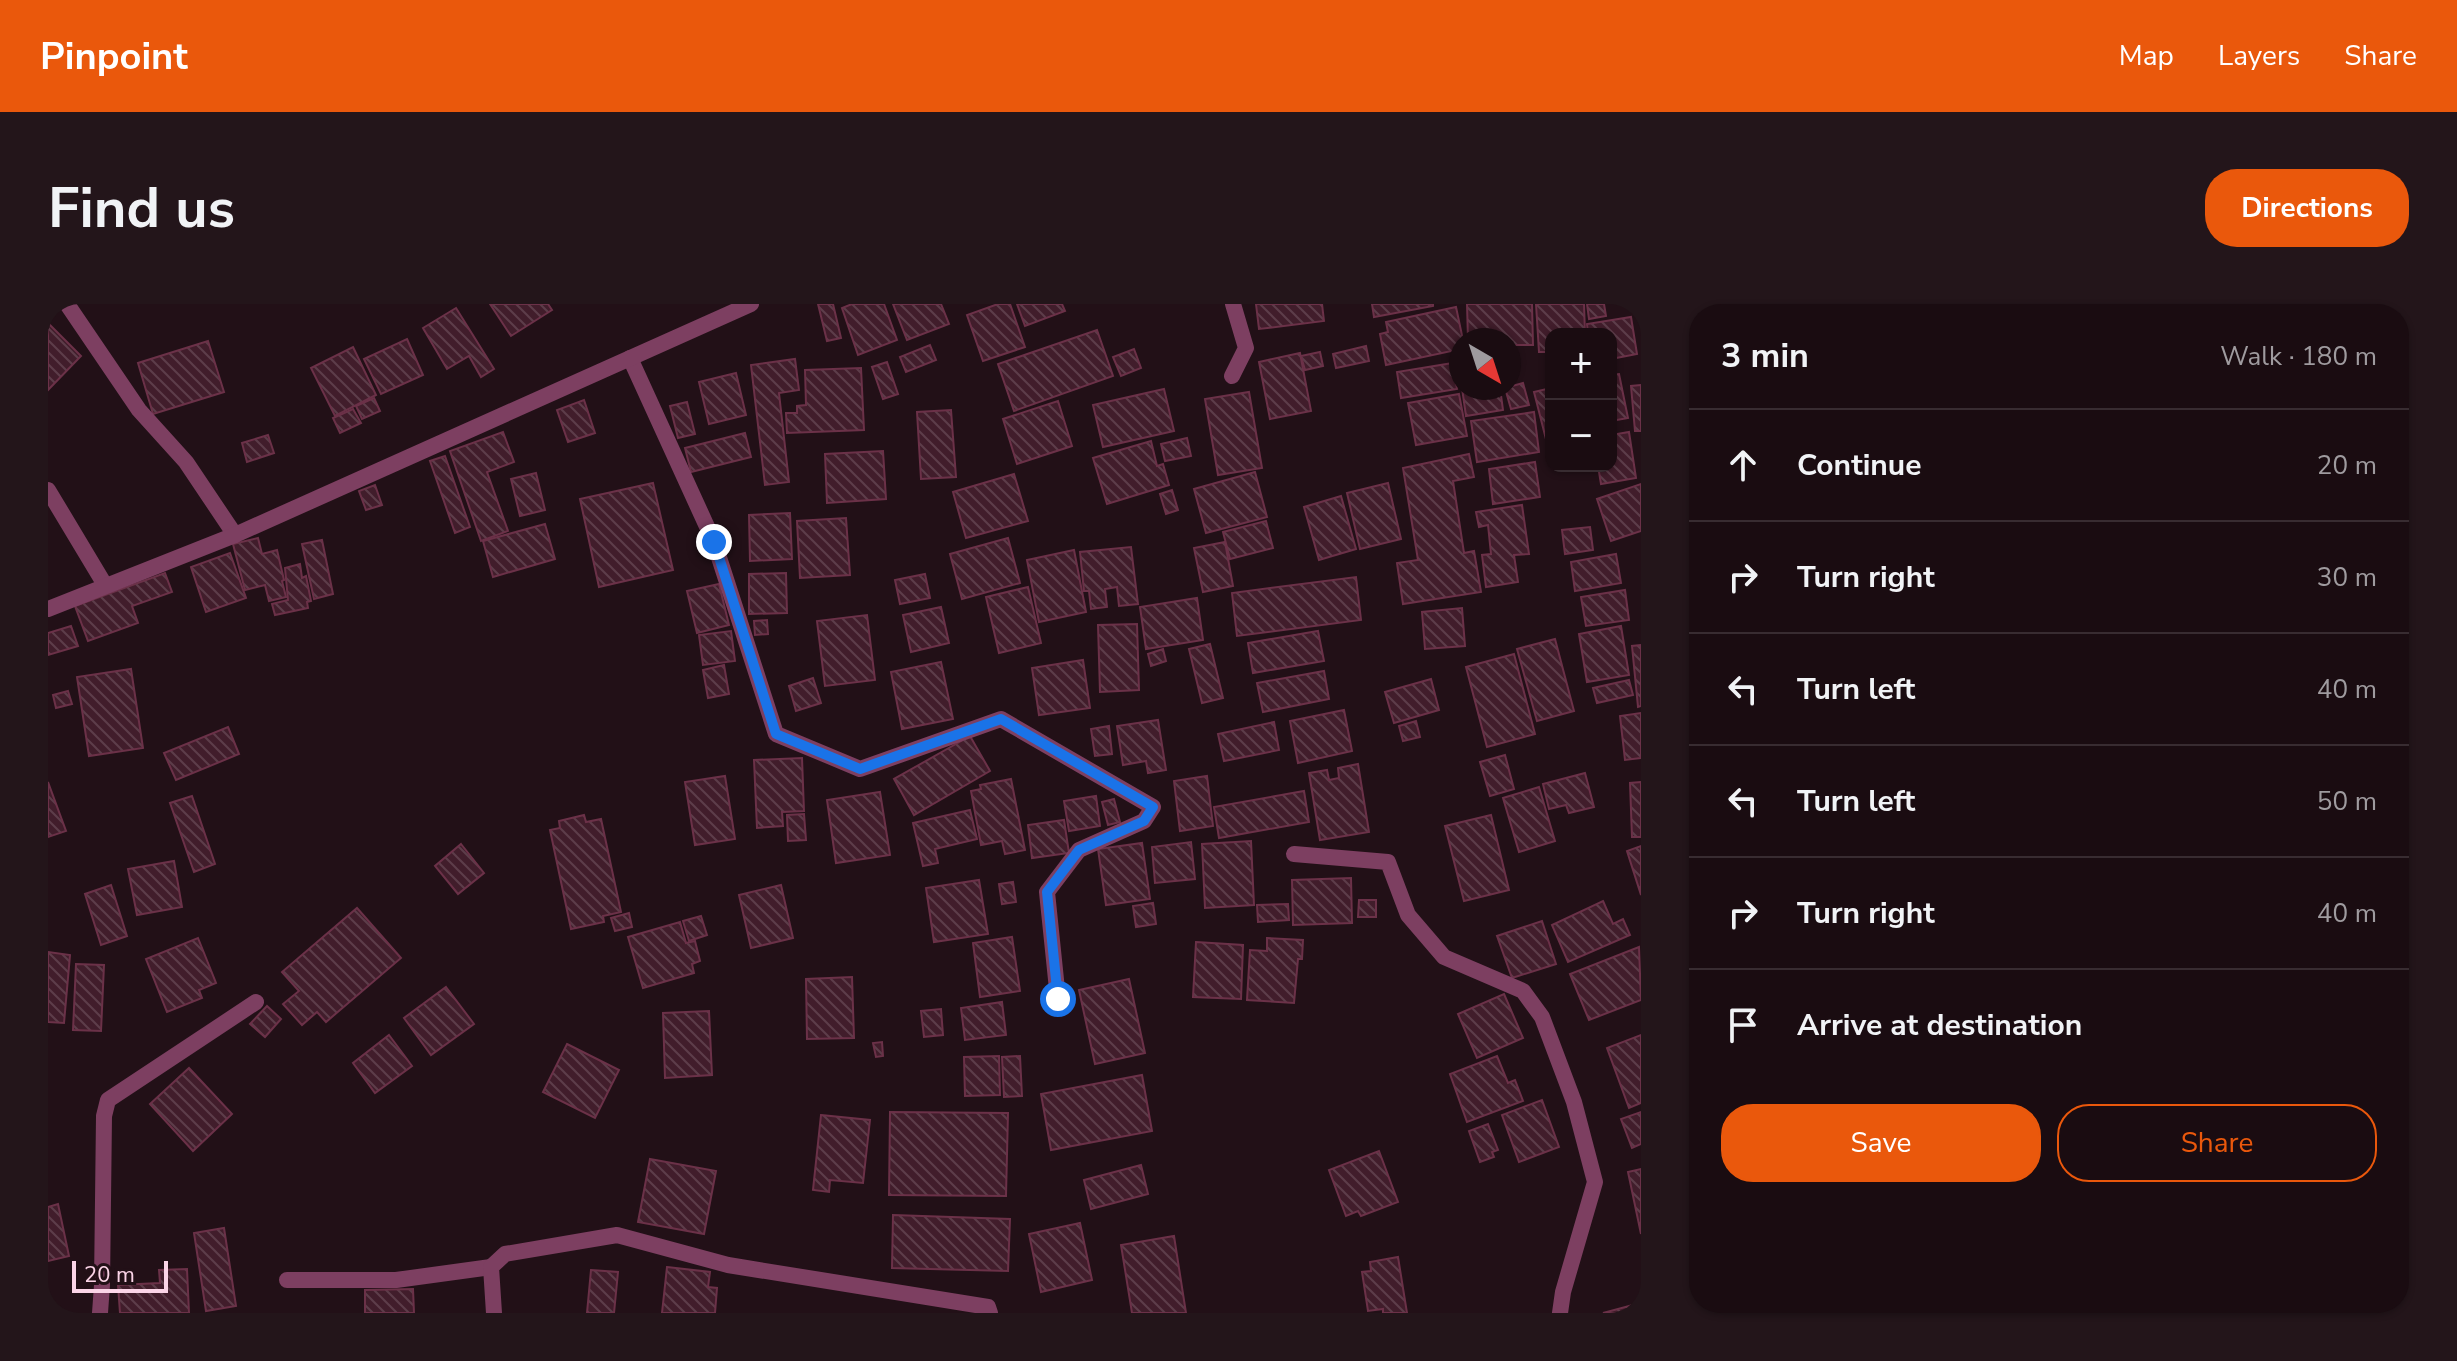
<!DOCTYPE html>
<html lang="en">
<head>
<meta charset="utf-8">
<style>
  :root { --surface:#1a0c11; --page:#23151a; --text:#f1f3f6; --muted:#9f9b9f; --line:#382c31; --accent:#ea580c }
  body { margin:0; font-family:"Nunito Sans",sans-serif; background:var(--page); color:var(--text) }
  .controls { position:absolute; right:24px; top:24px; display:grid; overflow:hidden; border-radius:16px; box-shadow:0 2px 6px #0004 }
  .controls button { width:72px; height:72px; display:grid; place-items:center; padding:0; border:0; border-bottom:2px solid var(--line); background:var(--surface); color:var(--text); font:40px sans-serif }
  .compass { position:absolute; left:1401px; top:24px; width:72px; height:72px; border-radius:50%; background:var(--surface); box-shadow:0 2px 6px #0004; rotate:141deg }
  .scale { position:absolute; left:24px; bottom:20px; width:96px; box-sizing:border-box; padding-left:8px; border:4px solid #fbd4e7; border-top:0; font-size:22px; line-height:28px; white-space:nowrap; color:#fbd4e7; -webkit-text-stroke:6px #221017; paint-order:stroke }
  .stop { position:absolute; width:24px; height:24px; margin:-18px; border:6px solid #1a73e8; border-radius:50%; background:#fff }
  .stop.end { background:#1a73e8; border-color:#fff; box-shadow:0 2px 8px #0008 }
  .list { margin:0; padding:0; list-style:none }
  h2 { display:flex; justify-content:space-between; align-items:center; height:104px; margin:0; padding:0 32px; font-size:34px }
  h2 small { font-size:26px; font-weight:400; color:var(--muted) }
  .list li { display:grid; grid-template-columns:52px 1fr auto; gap:24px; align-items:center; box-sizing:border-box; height:112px; padding:0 32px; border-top:2px solid var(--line) }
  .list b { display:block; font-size:30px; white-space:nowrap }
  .list em { font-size:26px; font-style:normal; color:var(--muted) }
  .actions { display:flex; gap:16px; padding:24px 32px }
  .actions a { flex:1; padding:18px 0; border:2px solid var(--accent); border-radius:32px; text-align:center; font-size:28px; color:var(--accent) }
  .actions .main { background:var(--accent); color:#fff }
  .icon { flex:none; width:44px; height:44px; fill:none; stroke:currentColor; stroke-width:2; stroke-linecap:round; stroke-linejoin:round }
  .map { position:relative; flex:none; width:1593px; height:1009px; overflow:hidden; border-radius:32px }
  header { display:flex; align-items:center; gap:48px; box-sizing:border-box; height:112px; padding:0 40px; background:var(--accent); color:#fff }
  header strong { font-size:38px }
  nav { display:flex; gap:44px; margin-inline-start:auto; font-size:28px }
  .intro { display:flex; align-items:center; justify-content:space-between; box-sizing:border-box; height:192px; padding:0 48px }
  h1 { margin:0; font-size:56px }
  .button { padding:20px 36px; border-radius:32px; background:var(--accent); color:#fff; font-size:28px; font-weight:700 }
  main { display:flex; gap:48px; padding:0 48px }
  aside { flex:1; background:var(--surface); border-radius:32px; box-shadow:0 2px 6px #0004 }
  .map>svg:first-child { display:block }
  .building { fill:url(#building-back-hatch); stroke:#6b3148; stroke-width:2 }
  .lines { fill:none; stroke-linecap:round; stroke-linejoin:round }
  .minor { stroke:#7d3f61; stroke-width:16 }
  .route { stroke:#1a73e8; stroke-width:10 }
</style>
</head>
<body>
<header>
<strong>Pinpoint</strong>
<nav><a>Map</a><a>Layers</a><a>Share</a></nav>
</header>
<div class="intro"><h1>Find us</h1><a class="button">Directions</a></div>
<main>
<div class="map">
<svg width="1593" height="1009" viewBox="0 0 1593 1009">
  <defs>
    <pattern id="building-back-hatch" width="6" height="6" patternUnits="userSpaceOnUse" patternTransform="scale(2)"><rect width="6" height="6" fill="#411d2b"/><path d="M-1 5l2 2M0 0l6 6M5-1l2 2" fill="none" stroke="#5d3d4a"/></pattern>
  </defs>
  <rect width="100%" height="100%" fill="#221017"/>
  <g class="building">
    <polygon points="442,0 500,0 504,6 463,32"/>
    <polygon points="770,0 785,0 793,34 779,37"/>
    <polygon points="804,0 836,0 849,36 810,51 794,4"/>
    <polygon points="845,0 893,0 901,20 859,36"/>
    <polygon points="950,0 962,0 977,43 935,57 919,11"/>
    <polygon points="969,0 1014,0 1017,7 977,22"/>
    <polygon points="1208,0 1274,0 1276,17 1211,25"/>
    <polygon points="1324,0 1385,0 1385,2 1326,13"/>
    <polygon points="1419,0 1484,0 1485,41 1461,41 1461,36 1420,36"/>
    <polygon points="1488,0 1536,0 1537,30 1503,30 1503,48 1491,48"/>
    <polygon points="1539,0 1556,0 1558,12 1541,15"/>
    <polygon points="1408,3 1415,36 1413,45 1338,61 1332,30 1340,28 1338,18"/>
    <polygon points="408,4 446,65 433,73 421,52 399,65 375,24"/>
    <polygon points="1583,13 1589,50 1563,55 1563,30 1540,30 1539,20"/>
    <polygon points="0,19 33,52 0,86"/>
    <polygon points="1049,26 1065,72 966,107 950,60"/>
    <polygon points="359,35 375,71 333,90 316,55"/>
    <polygon points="160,37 176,88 105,110 90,59"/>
    <polygon points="882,41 888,56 858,68 852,53"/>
    <polygon points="1318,42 1321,57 1288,64 1285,50"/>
    <polygon points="305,43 328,91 287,112 263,64"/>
    <polygon points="1086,45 1093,64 1073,72 1065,53"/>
    <polygon points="1272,48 1275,62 1257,66 1253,52"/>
    <polygon points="1252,49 1263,107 1222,115 1211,58"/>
    <polygon points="747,55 751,86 731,89 741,178 717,181 703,61"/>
    <polygon points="839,58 850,90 835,95 824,63"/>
    <polygon points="1405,59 1409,85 1353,94 1349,68"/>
    <polygon points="813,64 816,126 739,129 738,109 749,109 749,102 758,101 757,66"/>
    <polygon points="688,69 698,111 661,120 651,78"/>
    <polygon points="1571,70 1580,114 1563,117 1563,71"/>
    <polygon points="1475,79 1481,101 1463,105 1457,84"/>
    <polygon points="1593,81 1593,127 1587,127 1583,82"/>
    <polygon points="1414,84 1452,84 1455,106 1418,112"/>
    <polygon points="1503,84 1503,155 1486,88"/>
    <polygon points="1116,85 1126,127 1055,143 1045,101"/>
    <polygon points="1201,88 1214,164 1170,171 1157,95"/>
    <polygon points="1411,90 1419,132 1368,141 1360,99"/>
    <polygon points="326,94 332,107 314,115 308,102"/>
    <polygon points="536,96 547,129 520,138 509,106"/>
    <polygon points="1010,97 1024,142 969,160 955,115"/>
    <polygon points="639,98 647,130 630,134 622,102"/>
    <polygon points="305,105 313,119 292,129 285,114"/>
    <polygon points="903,106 908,173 873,175 869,108"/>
    <polygon points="1486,108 1491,148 1429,158 1423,117"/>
    <polygon points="455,128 466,158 439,168 460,227 433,237 402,147"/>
    <polygon points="1581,128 1588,174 1553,180 1550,162 1563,162 1563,131"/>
    <polygon points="697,129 703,153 643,168 637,144"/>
    <polygon points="220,131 226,149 199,158 194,139"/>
    <polygon points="1139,134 1143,152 1117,157 1113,140"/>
    <polygon points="1103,137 1109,162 1115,160 1121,181 1059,200 1045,154"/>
    <polygon points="835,147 838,195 779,199 777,150"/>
    <polygon points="1421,150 1426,173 1405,177 1416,249 1426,247 1433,288 1355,300 1349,259 1370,256 1355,164"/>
    <polygon points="397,152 422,223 407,229 382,157"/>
    <polygon points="1487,158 1492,193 1445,200 1441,165"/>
    <polygon points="1207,168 1219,213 1158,229 1146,185"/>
    <polygon points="488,169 497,206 472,212 463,175"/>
    <polygon points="966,170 980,217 918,234 905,188"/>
    <polygon points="605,179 625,266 551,283 532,195"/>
    <polygon points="1340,179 1353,235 1312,245 1299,189"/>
    <polygon points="1593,180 1593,227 1563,237 1549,195"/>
    <polygon points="327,181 334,201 318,206 311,187"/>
    <polygon points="1124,186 1130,206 1118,210 1112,190"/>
    <polygon points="1293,192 1308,245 1271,256 1256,203"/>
    <polygon points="1474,201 1481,250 1466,251 1470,278 1438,283 1434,251 1443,250 1440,221 1431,223 1428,208"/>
    <polygon points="742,209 744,255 702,257 701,211"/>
    <polygon points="798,214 802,271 752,274 749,217"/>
    <polygon points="1218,217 1225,244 1182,255 1175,228"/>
    <polygon points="497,220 507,255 445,273 435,237"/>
    <polygon points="1542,223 1545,246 1517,250 1514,226"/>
    <polygon points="210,234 214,250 229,246 236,276 234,277 238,293 221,297 217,281 197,286 185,240"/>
    <polygon points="960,234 972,279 914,295 902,250"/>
    <polygon points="274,236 285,290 266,295 254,240"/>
    <polygon points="1177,238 1185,282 1155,288 1146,244"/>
    <polygon points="1083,243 1090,300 1071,302 1069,283 1057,285 1059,303 1043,305 1041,287 1036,287 1032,248"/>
    <polygon points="1026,246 1038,308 991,318 979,256"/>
    <polygon points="182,249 198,294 158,308 143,263"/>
    <polygon points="1568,250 1573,279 1527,287 1523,258"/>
    <polygon points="252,260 254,274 258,272 263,297 259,298 260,304 227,311 224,300 240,296 237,264"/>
    <polygon points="117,269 124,288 84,302 90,319 40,337 27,302"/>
    <polygon points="738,269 739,309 701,310 701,270"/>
    <polygon points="877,270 882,294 852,300 847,276"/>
    <polygon points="1308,273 1313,316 1189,332 1184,289"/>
    <polygon points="671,280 681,321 649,329 639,287"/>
    <polygon points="980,283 993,339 951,349 938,293"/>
    <polygon points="1577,286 1581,316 1538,322 1533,293"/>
    <polygon points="1149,294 1155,336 1098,345 1092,303"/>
    <polygon points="893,303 901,339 863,348 855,311"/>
    <polygon points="1414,304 1417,342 1377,345 1374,308"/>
    <polygon points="819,311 827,376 777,382 769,317"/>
    <polygon points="719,316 720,330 707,331 706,317"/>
    <polygon points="1089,320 1091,386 1052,388 1050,321"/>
    <polygon points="23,322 30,342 0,351 0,329"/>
    <polygon points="1573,322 1581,371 1539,378 1531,330"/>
    <polygon points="683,327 687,357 655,361 651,331"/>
    <polygon points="1270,327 1276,357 1205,369 1200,339"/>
    <polygon points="1507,335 1526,407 1489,417 1469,345"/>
    <polygon points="1162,340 1175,394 1154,399 1141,345"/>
    <polygon points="1593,341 1593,402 1590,403 1584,342"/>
    <polygon points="1115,345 1118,357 1103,362 1100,350"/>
    <polygon points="1466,350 1487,430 1439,443 1418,363"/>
    <polygon points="1035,356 1042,404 991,411 984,364"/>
    <polygon points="893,358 905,415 854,425 843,368"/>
    <polygon points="676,361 681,390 660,394 655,366"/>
    <polygon points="83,365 95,444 41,452 29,373"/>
    <polygon points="1276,367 1281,395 1215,408 1209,379"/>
    <polygon points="765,374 773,399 748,407 741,382"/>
    <polygon points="1383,375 1391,406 1346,419 1337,388"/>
    <polygon points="1581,376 1585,391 1549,399 1545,384"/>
    <polygon points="20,387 24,400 8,404 5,391"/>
    <polygon points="1296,406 1304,447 1250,459 1242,417"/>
    <polygon points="1593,409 1593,454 1577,456 1572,412"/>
    <polygon points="1110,416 1118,466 1100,469 1098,457 1075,461 1069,422"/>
    <polygon points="1368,417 1372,433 1355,437 1351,422"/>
    <polygon points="1226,418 1231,446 1176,457 1170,430"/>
    <polygon points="1061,422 1064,450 1047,452 1043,425"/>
    <polygon points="180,423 191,450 128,476 116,449"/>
    <polygon points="922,432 942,467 866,511 846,475"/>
    <polygon points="1457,451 1466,485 1442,492 1432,458"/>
    <polygon points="754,454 756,507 734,508 735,522 709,524 706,456"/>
    <polygon points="1310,460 1321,528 1272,536 1261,469 1279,466 1281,476 1291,474 1290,464"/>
    <polygon points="1537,469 1546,503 1521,509 1518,501 1501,505 1495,480"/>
    <polygon points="677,472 687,535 647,541 637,478"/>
    <polygon points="1159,472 1165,522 1132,527 1126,477"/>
    <polygon points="963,475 977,546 957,550 954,537 933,541 923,487 933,485 932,481"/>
    <polygon points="0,478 18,527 0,533"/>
    <polygon points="1593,478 1593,533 1584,533 1582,479"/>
    <polygon points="1491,483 1507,537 1471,548 1455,494"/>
    <polygon points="1256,487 1261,518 1171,534 1166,503"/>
    <polygon points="832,488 842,551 788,559 779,496"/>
    <polygon points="144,492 167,560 146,568 122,499"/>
    <polygon points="1048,492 1052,522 1021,527 1016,497"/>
    <polygon points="1066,495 1072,518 1060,521 1054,498"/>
    <polygon points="922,506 929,535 887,545 890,559 875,562 865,519"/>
    <polygon points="756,510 758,536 740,537 739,511"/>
    <polygon points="536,511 538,518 553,515 573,608 555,612 556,618 523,625 502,526 512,524 511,517"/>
    <polygon points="1443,511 1461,586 1416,597 1397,522"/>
    <polygon points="1016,516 1021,549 984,554 980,521"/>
    <polygon points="1203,537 1206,601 1157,604 1154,540"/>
    <polygon points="1143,538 1147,575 1107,579 1104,543"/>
    <polygon points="1094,539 1102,595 1058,601 1050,545"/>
    <polygon points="413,540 436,569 410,590 387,562"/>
    <polygon points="1593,542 1593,591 1579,547"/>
    <polygon points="126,557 134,603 89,611 80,565"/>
    <polygon points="1303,574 1304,619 1245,621 1244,576"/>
    <polygon points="931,576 940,630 886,638 878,584"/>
    <polygon points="965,578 968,598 954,600 951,580"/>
    <polygon points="63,581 79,632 53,641 37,590"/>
    <polygon points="733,581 745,634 703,644 691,591"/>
    <polygon points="1311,596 1328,596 1328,613 1310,613"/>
    <polygon points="1555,597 1565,620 1575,615 1582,631 1520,658 1504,621"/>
    <polygon points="1105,599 1108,620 1088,623 1085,602"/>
    <polygon points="1240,600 1241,616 1210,618 1209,601"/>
    <polygon points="309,604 353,654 278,718 269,708 254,721 235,700 251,687 234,668"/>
    <polygon points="581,609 584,623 567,627 563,614"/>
    <polygon points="653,612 659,631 641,637 635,617"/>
    <polygon points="1494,617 1508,660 1464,674 1449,632"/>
    <polygon points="632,618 638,639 647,637 652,657 644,660 646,669 595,684 580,633"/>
    <polygon points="964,633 972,687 932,693 925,639"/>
    <polygon points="150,634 168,679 151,686 154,694 119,708 98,655"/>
    <polygon points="1219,634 1255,636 1254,655 1250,655 1246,699 1199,696 1202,646 1219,647"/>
    <polygon points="1148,638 1195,641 1193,695 1145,693"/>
    <polygon points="1591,643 1593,696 1541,716 1522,670"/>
    <polygon points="0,648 22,651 16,719 0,718"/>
    <polygon points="28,660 56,661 53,727 25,726"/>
    <polygon points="804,673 806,734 759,735 758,675"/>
    <polygon points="1081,675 1097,749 1047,760 1031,686"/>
    <polygon points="398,683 426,720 383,751 356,714"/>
    <polygon points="1456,690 1475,734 1429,754 1410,710"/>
    <polygon points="954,698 958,731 917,736 913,704"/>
    <polygon points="219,702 233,715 217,733 202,720"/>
    <polygon points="893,705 895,731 876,733 873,707"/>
    <polygon points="661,707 664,771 617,774 615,709"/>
    <polygon points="341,731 364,762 327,789 305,759"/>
    <polygon points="1593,731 1593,799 1581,804 1559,744"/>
    <polygon points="834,738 835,752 828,753 825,739"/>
    <polygon points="519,740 571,766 547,814 495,788"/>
    <polygon points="951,752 952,791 917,792 916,753"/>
    <polygon points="972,752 974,792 956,793 954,753"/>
    <polygon points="1449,752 1460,779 1467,776 1475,797 1419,818 1402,770"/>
    <polygon points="141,764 184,810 145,847 102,800"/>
    <polygon points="1094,771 1104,827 1003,846 993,790"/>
    <polygon points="1494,796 1511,843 1471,858 1454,811"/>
    <polygon points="842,808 960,809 958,892 841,891"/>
    <polygon points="1593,808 1593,840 1584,844 1573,815"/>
    <polygon points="773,811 822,816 815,879 782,876 781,888 765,886"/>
    <polygon points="1440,820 1450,846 1444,848 1446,853 1432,858 1421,827"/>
    <polygon points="1331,847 1350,898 1313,912 1310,907 1298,912 1281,866"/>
    <polygon points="602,855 668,867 656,930 590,918"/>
    <polygon points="1093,861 1100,890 1043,905 1036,876"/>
    <polygon points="1593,865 1593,930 1580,868"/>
    <polygon points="10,900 21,952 0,957 0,903"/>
    <polygon points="845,911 962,915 960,967 844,964"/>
    <polygon points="1032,919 1044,976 993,988 981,930"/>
    <polygon points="176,924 188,1002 158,1007 146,929"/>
    <polygon points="1126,932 1138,1009 1084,1009 1073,941"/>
    <polygon points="1350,953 1359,1009 1335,1009 1335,1005 1320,1007 1314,968 1323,967 1322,958"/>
    <polygon points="619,963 662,968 660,983 669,984 667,1009 614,1009"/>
    <polygon points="139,965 141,1009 72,1009 70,981 112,979 111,966"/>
    <polygon points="543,966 570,968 566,1009 539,1009"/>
    <polygon points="365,985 366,1009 317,1009 317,986"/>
    <polygon points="1585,1001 1588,1009 1555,1009"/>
  </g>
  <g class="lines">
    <g class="minor">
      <polyline points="19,0 91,106 138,158 187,231"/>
      <polyline points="582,54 666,238 728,430 812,465 953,415 1105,503 1096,517 1031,546 999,588 1010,695"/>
      <polyline points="1184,72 1198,44 1185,0"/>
      <polyline points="0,186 57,281"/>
      <polyline points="0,305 187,231 703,0"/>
      <polyline points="1246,550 1340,558 1360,611 1396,653 1475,687 1494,713 1526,798 1547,878 1515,988 1512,1009"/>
      <polyline points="239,976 348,976 443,963"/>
      <polyline points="52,1009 54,981 56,812 60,796 208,698"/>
      <polyline points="446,1009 443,963 457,950 569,931 680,961 940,1003 942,1009"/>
    </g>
  </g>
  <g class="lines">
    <polyline class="route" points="666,238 728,430 812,465 953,415 1105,503 1096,517 1031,546 999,588 1010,695"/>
  </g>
</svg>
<div class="controls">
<button>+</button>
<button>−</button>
</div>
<svg class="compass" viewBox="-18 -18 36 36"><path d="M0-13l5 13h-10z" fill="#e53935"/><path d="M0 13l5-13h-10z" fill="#9f9b9f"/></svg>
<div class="scale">20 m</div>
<div class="stop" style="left:1010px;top:695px"></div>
<div class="stop end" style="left:666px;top:238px"></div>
</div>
<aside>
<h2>3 min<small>Walk · 180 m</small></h2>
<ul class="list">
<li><svg class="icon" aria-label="ahead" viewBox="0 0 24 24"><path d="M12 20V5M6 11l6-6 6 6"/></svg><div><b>Continue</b></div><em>20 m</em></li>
<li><svg class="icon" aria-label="right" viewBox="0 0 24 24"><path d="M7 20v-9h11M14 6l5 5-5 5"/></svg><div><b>Turn right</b></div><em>30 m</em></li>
<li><svg class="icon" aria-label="left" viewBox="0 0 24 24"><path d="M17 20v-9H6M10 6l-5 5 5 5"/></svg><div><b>Turn left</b></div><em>40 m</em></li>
<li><svg class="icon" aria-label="left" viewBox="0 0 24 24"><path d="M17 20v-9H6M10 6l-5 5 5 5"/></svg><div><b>Turn left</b></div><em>50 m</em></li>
<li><svg class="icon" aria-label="right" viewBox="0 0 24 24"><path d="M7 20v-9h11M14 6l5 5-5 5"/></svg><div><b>Turn right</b></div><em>40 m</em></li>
<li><svg class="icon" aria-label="arrive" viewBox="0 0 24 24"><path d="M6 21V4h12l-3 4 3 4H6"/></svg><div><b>Arrive at destination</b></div></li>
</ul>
<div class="actions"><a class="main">Save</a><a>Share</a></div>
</aside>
</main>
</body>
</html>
